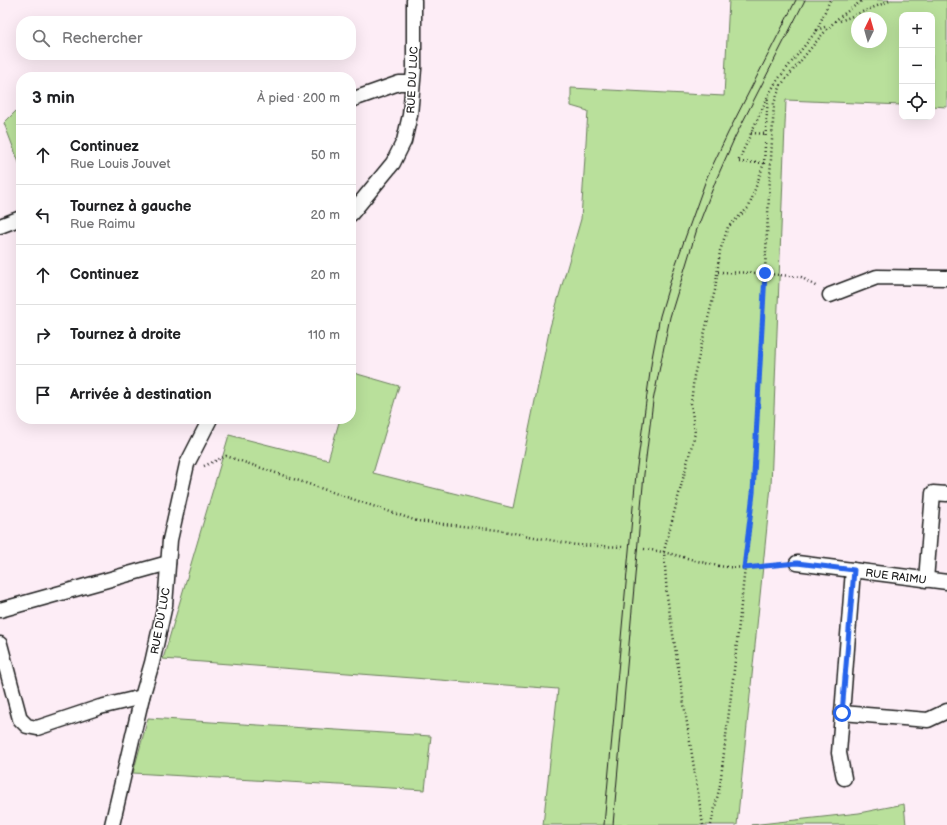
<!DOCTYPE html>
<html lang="fr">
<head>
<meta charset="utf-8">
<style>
  :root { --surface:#fff; --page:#f6f6f6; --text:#202124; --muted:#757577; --line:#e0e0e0 }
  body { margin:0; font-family:"Balsamiq Sans",sans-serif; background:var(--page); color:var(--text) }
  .controls { position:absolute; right:12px; top:12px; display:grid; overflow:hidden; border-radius:8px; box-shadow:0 4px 16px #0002 }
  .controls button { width:36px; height:36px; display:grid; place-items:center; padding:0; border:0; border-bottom:1px solid var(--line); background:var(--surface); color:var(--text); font:20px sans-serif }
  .compass { position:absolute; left:851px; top:12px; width:36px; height:36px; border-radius:50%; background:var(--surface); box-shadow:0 4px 16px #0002; rotate:5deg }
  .stop { position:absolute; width:12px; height:12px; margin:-9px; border:3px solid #2563eb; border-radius:50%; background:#fff }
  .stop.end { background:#2563eb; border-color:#fff; box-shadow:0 1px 4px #0008 }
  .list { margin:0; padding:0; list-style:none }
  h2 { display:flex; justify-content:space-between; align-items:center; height:52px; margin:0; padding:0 16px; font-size:17px }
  h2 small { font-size:13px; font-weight:400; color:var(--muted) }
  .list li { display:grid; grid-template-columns:26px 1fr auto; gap:12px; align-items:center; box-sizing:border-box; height:60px; padding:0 16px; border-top:1px solid var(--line) }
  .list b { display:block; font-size:15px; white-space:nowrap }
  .list p { margin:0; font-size:13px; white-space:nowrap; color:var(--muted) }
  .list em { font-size:13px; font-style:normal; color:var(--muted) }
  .icon { flex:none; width:22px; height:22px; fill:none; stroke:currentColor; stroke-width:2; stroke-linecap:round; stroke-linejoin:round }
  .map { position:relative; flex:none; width:947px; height:825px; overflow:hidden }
  .search { position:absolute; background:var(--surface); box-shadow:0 4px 16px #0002; left:16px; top:16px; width:340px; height:44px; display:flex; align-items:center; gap:10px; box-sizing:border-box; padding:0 14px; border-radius:16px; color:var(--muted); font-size:15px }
  .panel { position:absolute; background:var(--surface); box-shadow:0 4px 16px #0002; left:16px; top:72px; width:340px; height:352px; border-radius:16px }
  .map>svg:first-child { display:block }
  .green { fill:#b9e09b; stroke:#6a7e5c; fill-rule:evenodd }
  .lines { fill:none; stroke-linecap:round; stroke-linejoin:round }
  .street-casing { stroke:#1c1c1c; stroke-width:17 }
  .path { stroke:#1c1c1c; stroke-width:2.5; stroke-dasharray:1 3; stroke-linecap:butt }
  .street { stroke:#fff; stroke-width:14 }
  .tram { stroke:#1c1c1c; stroke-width:1 }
  .route { stroke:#2563eb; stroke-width:5 }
  .labels { text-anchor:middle; stroke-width:3; stroke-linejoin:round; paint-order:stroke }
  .street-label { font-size:11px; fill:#1c1c1c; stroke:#fff }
</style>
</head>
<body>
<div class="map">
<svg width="947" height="825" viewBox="0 0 947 825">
  <rect width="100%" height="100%" fill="#fdedf6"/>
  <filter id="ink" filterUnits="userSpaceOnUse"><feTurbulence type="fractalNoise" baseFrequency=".025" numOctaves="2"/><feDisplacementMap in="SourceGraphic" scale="8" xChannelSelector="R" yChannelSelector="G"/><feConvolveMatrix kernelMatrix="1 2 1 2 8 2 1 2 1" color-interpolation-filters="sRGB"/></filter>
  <g filter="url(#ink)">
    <g class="green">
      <path d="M 729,0 L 947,0 L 947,107 L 932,106 L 932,15 L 902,15 L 902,105 L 786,100 L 771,486 L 737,825 L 543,825 L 558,689 L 163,659 L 229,435 L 328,460 L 340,419 L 351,419 L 351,382 L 354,373 L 399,386 L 373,473 L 513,508 L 550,327 L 581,219 L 588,111 L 571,106 L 571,88 L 724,96 ZM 857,18 L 881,18 L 881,42 L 857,42 Z"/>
      <polygon points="21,106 21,168 4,123"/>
      <polygon points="148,718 431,736 425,790 133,773"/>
      <polygon points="904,804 906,825 751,825 859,813"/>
    </g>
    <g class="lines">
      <defs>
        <g id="street">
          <polyline points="351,100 399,83 412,83"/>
          <polyline points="351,214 393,163 404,141 410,115 414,69 414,0"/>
          <polyline points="0,226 21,218"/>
          <polyline points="830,295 877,277 947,278"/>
          <polyline points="797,563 947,582"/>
          <polyline points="926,580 933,493 947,494"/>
          <polyline points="0,610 168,563"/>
          <polyline points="0,644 20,719 27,726 37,728 100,707 142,697"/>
          <polyline points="842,713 928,720 947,711"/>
          <polyline points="844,778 839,753 853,570"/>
          <polyline points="112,825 142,697 152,663 165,605 170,540 187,464 210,419"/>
        </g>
      </defs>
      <use href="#street" class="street-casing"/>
      <g class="path">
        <polyline points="840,21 892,0"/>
        <polyline points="825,27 817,30 830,0"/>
        <polyline points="751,133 766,134"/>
        <polyline points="764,163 738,162 768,96 776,82 817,30"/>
        <polyline points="718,272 760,273"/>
        <polyline points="769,274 801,277 817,287"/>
        <polyline points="204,466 226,456 417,521 498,530 576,545 623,547"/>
        <path d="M 644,549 C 668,552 686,558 709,564 C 733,570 759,567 782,564"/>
        <polyline points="703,825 667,596 664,551 695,433 691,404 694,376 715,290 720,251 728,227 749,207 764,163 768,96"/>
        <polyline points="711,825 720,785 733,679 753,493 774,103 781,85 820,37 837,19 863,0"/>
      </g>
      <use href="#street" class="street"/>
      <g class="tram">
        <polyline points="604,825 636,474 652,358 660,316 674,269 707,177 728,133 796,0"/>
        <polyline points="613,825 644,474 653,401 670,317 697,229 716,180 735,137 805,0"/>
      </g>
    </g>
  </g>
  <g class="lines" filter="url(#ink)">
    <polyline class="route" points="765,273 753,493 744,568 797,563 854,570 842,713"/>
  </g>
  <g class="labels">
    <g class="street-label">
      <text transform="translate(412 80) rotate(-87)" y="4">RUE DU LUC</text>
      <text transform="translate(896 576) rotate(7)" y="4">RUE RAIMU</text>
      <text transform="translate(160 621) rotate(-80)" y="4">RUE DU LUC</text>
    </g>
  </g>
</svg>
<div class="controls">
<button>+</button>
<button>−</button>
<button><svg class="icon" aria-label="locate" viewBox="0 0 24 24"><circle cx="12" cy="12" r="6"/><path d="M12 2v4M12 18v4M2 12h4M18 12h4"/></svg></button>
</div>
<svg class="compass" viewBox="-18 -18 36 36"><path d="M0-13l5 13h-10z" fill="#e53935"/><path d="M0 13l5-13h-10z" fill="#757577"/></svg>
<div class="stop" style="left:842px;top:713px"></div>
<div class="stop end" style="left:765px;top:273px"></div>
<div class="search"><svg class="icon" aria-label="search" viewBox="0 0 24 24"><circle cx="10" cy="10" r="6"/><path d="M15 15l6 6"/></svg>Rechercher</div>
<section class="panel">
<h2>3 min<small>À pied · 200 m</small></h2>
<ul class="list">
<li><svg class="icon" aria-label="ahead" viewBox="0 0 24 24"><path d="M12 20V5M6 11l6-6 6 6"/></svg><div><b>Continuez</b><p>Rue Louis Jouvet</p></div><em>50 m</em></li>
<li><svg class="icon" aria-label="left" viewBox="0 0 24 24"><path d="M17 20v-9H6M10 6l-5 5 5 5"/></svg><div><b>Tournez à gauche</b><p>Rue Raimu</p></div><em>20 m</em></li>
<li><svg class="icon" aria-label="ahead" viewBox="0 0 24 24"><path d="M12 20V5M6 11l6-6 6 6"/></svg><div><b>Continuez</b></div><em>20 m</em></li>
<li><svg class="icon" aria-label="right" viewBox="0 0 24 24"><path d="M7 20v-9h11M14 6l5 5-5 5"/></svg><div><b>Tournez à droite</b></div><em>110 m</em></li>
<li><svg class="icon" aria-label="arrive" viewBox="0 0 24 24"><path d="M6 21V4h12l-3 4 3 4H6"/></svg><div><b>Arrivée à destination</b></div></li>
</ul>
</section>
</div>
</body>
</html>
